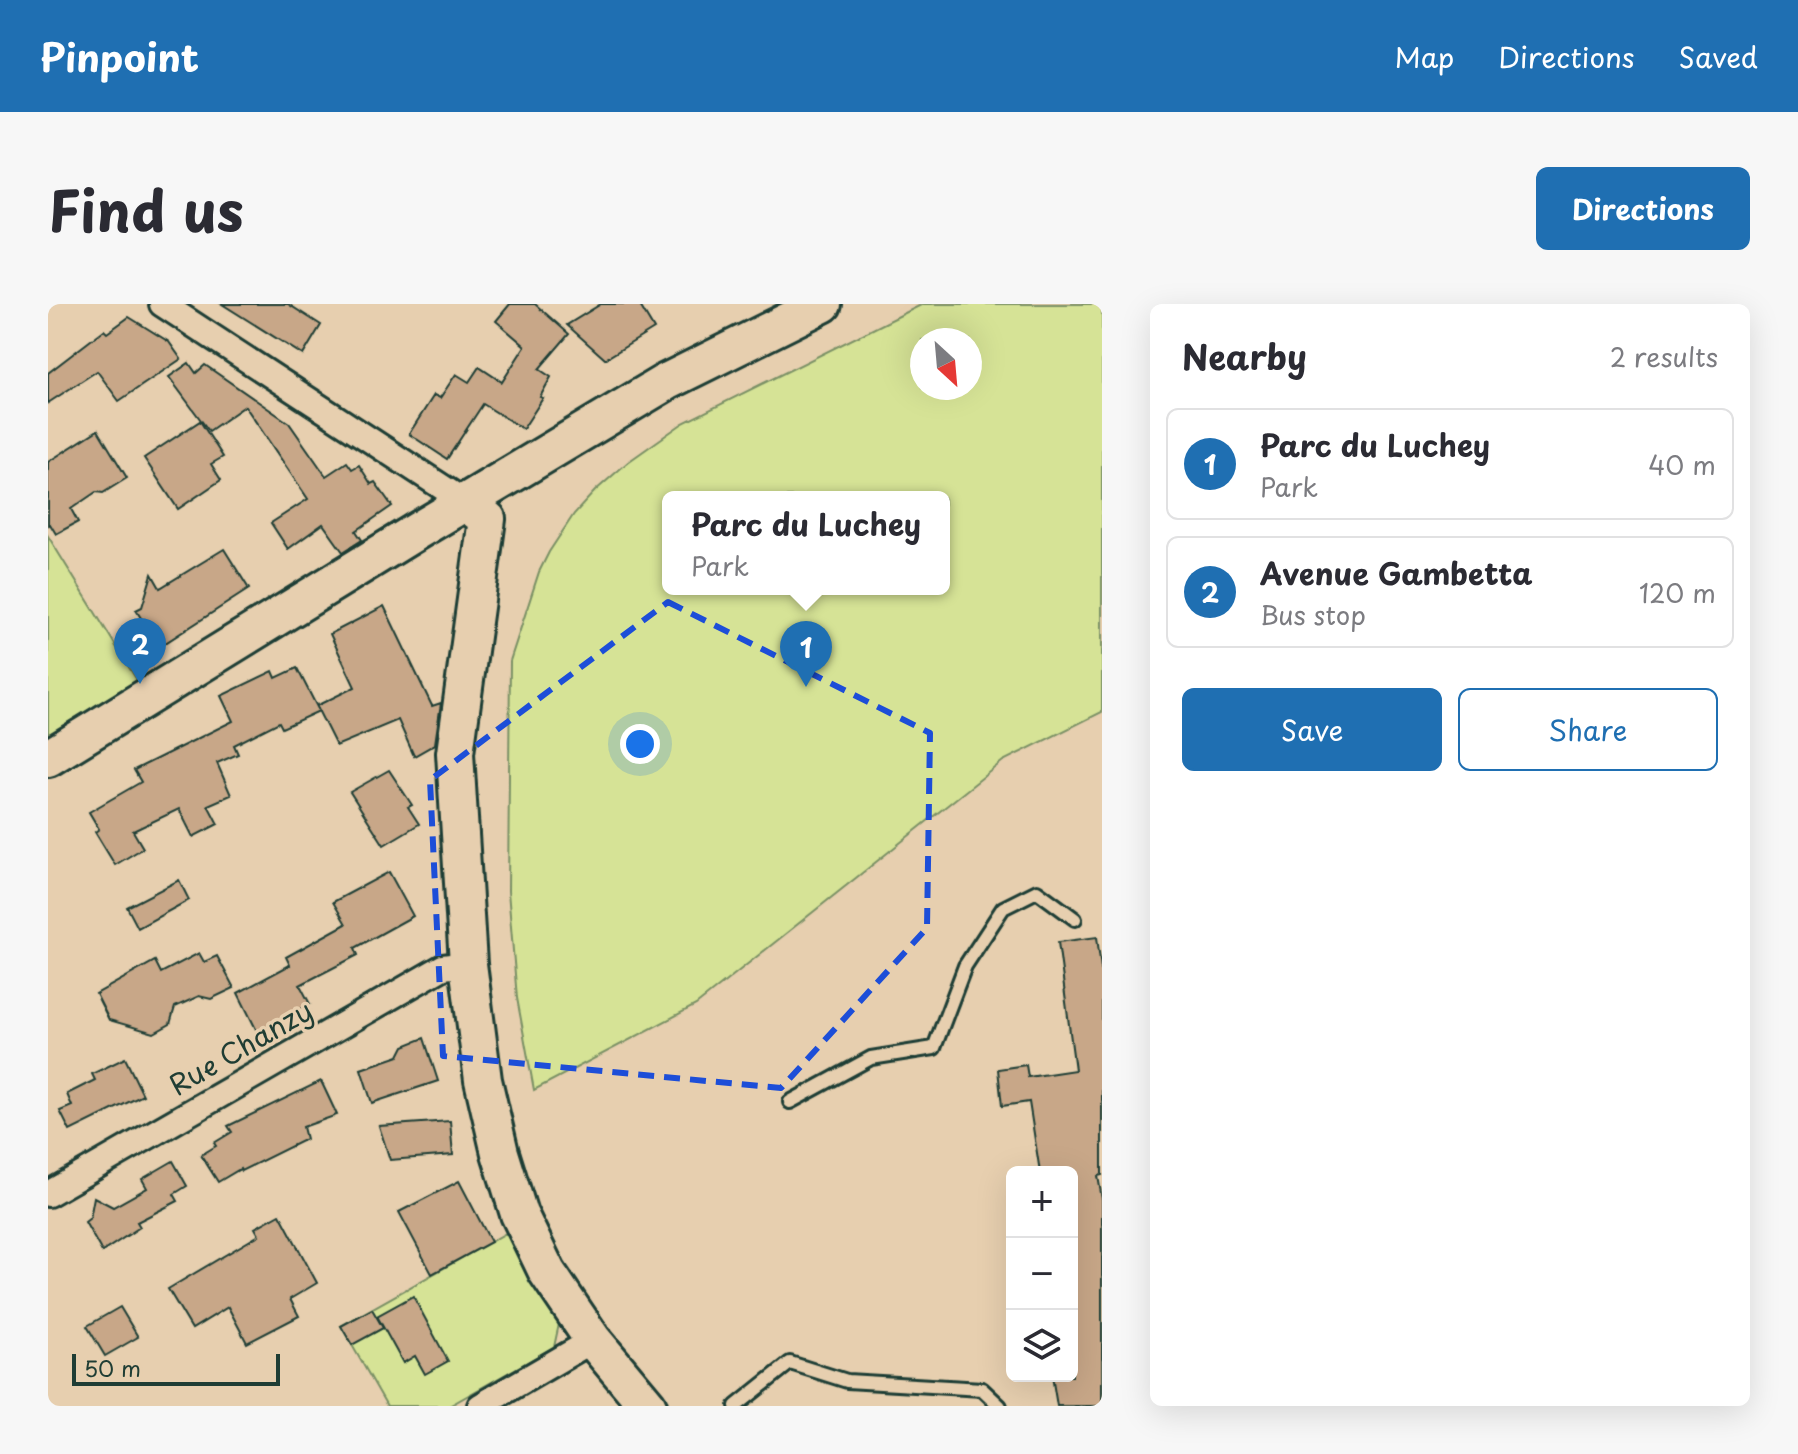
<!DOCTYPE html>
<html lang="en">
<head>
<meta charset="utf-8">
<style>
  :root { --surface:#fff; --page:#f7f7f7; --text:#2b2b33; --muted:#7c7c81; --line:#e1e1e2; --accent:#1f6fb2 }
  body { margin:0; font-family:"Playpen Sans",sans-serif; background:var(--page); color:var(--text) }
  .controls { position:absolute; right:24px; bottom:24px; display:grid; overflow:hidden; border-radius:12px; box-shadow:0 8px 32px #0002 }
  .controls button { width:72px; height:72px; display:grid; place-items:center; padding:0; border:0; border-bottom:2px solid var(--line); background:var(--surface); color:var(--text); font:40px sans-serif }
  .compass { position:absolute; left:862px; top:24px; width:72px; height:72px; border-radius:50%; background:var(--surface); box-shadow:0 8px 32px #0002; rotate:154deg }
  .scale { position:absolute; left:24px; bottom:20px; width:208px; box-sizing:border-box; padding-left:8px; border:4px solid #1f3d34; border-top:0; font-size:22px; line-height:28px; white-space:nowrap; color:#1f3d34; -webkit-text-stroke:6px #e7cfaf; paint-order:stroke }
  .you { position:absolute; left:592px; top:440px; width:28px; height:28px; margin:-20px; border:6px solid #fff; border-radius:50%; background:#1a73e8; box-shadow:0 0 0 12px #1a73e833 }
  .badge { display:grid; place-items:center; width:52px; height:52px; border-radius:50%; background:var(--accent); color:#fff; font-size:26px; font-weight:700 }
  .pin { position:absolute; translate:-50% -66px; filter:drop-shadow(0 2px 4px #0008) }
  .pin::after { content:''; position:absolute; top:42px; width:28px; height:24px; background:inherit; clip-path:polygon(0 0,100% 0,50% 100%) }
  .popup { position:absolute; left:614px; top:187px; width:288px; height:104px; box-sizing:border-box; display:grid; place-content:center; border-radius:12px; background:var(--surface); filter:drop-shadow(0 2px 6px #0005); font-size:26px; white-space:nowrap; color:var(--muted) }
  .popup b { font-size:30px; color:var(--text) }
  .popup::after { content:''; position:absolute; left:50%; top:100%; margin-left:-16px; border:16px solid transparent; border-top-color:var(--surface) }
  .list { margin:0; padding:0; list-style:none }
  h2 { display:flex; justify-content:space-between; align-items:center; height:104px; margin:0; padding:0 32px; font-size:34px }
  h2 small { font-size:26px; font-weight:400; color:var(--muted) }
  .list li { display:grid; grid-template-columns:52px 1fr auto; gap:24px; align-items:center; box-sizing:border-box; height:112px; margin:0 16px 16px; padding:0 16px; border:2px solid var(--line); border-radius:12px }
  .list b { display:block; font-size:30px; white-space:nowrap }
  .list p { margin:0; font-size:26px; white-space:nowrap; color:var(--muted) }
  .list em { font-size:26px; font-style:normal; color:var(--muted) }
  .actions { display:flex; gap:16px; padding:24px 32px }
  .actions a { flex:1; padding:18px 0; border:2px solid var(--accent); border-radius:12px; text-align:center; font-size:28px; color:var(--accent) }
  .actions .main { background:var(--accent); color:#fff }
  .icon { flex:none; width:44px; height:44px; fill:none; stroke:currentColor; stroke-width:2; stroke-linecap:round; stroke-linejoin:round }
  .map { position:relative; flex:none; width:1054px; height:1102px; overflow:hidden; border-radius:12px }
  header { display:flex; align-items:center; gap:48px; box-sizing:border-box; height:112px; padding:0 40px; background:var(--accent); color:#fff }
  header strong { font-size:38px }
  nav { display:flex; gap:44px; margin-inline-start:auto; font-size:28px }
  .intro { display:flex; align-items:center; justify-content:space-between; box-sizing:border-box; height:192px; padding:0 48px }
  h1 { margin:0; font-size:56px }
  .button { padding:20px 36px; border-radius:12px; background:var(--accent); color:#fff; font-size:28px; font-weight:700 }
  main { display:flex; gap:48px; padding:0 48px }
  aside { flex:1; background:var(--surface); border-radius:12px; box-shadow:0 8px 32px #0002 }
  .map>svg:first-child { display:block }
  .green { fill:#d6e396; stroke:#7a9065; stroke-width:2; fill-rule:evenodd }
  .building { fill:#c8a788; stroke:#1f3d34; stroke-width:2 }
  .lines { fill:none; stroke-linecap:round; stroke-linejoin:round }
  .lane-casing { stroke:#1f3d34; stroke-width:18 }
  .street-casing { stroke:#1f3d34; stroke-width:30 }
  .secondary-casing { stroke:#1f3d34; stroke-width:42 }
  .lane { stroke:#e7cfaf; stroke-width:12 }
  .street { stroke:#e7cfaf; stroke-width:24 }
  .secondary { stroke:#e7cfaf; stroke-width:36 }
  .marked { fill:none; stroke:#1d4ed8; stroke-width:6; stroke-dasharray:16 10; stroke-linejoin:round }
  .labels { text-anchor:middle; stroke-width:7; stroke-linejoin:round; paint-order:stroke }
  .street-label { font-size:28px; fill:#1f3d34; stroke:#e7cfaf }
</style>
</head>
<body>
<header>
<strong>Pinpoint</strong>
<nav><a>Map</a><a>Directions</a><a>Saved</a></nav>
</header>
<div class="intro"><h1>Find us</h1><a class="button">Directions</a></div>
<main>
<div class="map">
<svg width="1054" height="1102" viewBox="0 0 1054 1102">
  <rect width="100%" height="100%" fill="#e7cfaf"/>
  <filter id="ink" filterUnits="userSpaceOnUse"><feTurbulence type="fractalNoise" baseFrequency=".0125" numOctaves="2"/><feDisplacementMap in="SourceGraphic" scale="16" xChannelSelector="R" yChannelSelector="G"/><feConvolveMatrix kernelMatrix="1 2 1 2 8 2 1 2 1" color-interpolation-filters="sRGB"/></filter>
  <g filter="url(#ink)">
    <g class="green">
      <path d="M 875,0 L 1054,0 L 1054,408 L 955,457 L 648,701 L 486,786 L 469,694 L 460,587 L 462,357 L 491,268 L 501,248 L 526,210 L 547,187 L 580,158 L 635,119 ZM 922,36 L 922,84 L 874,84 L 874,36 ZM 896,193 L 896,285 L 620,285 L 620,193 Z"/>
      <polygon points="0,232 90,378 0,434"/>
      <polygon points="460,928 482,975 511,1020 506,1043 401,1102 339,1102 293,1022"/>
    </g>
    <g class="building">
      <polygon points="174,0 240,0 273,21 255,51"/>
      <polygon points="462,0 487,0 521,30 491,65 503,73 492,93 495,94 475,125 435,100 399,155 361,130 386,91 392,94 408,70 421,78 431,63 454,78 477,42 448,17"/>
      <polygon points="553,0 591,0 606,25 557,55 519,21"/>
      <polygon points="81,13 121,38 133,55 71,97 49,67 0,99 0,69 56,26 59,29"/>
      <polygon points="141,59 148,69 157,61 241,119 278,172 299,158 304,165 311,161 323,180 327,178 344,202 308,227 314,236 295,248 275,220 240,245 223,219 260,195 197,102 161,127 121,73"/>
      <polygon points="152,117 175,153 163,160 173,176 130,205 96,154"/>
      <polygon points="50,126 79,174 55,189 48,188 23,205 30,218 8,230 2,220 0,221 0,158"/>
      <polygon points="176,245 201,285 111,343 88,306 94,303 104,270 112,284"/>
      <polygon points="336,302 384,402 393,399 387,440 366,452 350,416 288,442 268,402 307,383 282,330"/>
      <polygon points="249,364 271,407 234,424 231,418 186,441 190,450 169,459 183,491 160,501 170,520 145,533 131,505 85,527 95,544 67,561 47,528 51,525 41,508 93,478 86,466 185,417 173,392 225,367 228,374"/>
      <polygon points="341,466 364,501 360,503 371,520 336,541 302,488"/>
      <polygon points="341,568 365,612 307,644 310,651 252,681 262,700 210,729 190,689 242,661 238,653 298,620 285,598"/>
      <polygon points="131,576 141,596 90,624 79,603"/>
      <polygon points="1049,633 1054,672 1054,871 1050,872 1054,895 1054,1102 1009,1102 1004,1072 1024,1072 1024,868 992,868 981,798 954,802 950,765 978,761 980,773 1027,766 1010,638"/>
      <polygon points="151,649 156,658 169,652 186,684 163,695 151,692 127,703 122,720 106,729 61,716 48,690 107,657 113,669"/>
      <polygon points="376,734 390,777 324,799 313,765 351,752 356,742"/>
      <polygon points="77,754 95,791 22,827 12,807 24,802 19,790 47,776 44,770"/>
      <polygon points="273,777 289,811 255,823 258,835 193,867 192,865 170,878 153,851 168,842 166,839 184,828 180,822"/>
      <polygon points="402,817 405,851 342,856 331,822"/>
      <polygon points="125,857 139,882 126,890 130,897 89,918 92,923 54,948 37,918 42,914 46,893 65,903 99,884 94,875"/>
      <polygon points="411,877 443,938 384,970 351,908"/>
      <polygon points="232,910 269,979 242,995 251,1012 199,1039 180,1003 144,1025 120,985 211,931 207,924"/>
      <polygon points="365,992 400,1057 377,1070 367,1052 355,1059 329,1012"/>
      <polygon points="72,1003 90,1033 57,1052 39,1022"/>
      <polygon points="324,1005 335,1024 304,1041 293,1022"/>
    </g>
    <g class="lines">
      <defs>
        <g id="lane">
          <polyline points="742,798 823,754 886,744 917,662 955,604 989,587 1027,615"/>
          <polyline points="688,1102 742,1059 799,1077 934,1085 952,1102"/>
        </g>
        <g id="street">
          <polyline points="114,0 417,198"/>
          <polyline points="0,890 395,663 420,660"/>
          <polyline points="432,1102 545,1036"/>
        </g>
        <g id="secondary">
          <polyline points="417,198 439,215 407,449 420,660 435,776 452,849 471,910 499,968 545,1036 600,1102"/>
          <polyline points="0,454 369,227 618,78 775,0"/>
        </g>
      </defs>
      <use href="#lane" class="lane-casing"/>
      <use href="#street" class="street-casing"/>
      <use href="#secondary" class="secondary-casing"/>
      <use href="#lane" class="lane"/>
      <use href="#street" class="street"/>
      <use href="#secondary" class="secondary"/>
    </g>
  </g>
  <path class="marked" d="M 620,298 L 882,429 L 879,624 L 733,784 L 395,752 L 382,476 Z"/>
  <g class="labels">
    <g class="street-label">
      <text transform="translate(193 744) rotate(-30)" y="10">Rue Chanzy</text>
    </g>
  </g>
</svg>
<div class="controls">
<button>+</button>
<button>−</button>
<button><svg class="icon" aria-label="layers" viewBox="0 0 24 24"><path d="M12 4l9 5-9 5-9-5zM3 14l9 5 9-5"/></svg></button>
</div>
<svg class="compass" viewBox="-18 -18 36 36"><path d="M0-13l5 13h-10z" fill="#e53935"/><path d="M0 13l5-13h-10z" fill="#7c7c81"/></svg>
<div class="scale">50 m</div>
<div class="you"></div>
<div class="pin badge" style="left:758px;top:383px">1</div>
<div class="popup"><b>Parc du Luchey</b>Park</div>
<div class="pin badge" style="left:92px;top:380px">2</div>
</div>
<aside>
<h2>Nearby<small>2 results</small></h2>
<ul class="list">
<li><span class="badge">1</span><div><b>Parc du Luchey</b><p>Park</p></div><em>40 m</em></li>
<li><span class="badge">2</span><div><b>Avenue Gambetta</b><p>Bus stop</p></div><em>120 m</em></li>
</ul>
<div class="actions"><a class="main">Save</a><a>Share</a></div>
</aside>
</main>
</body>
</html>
